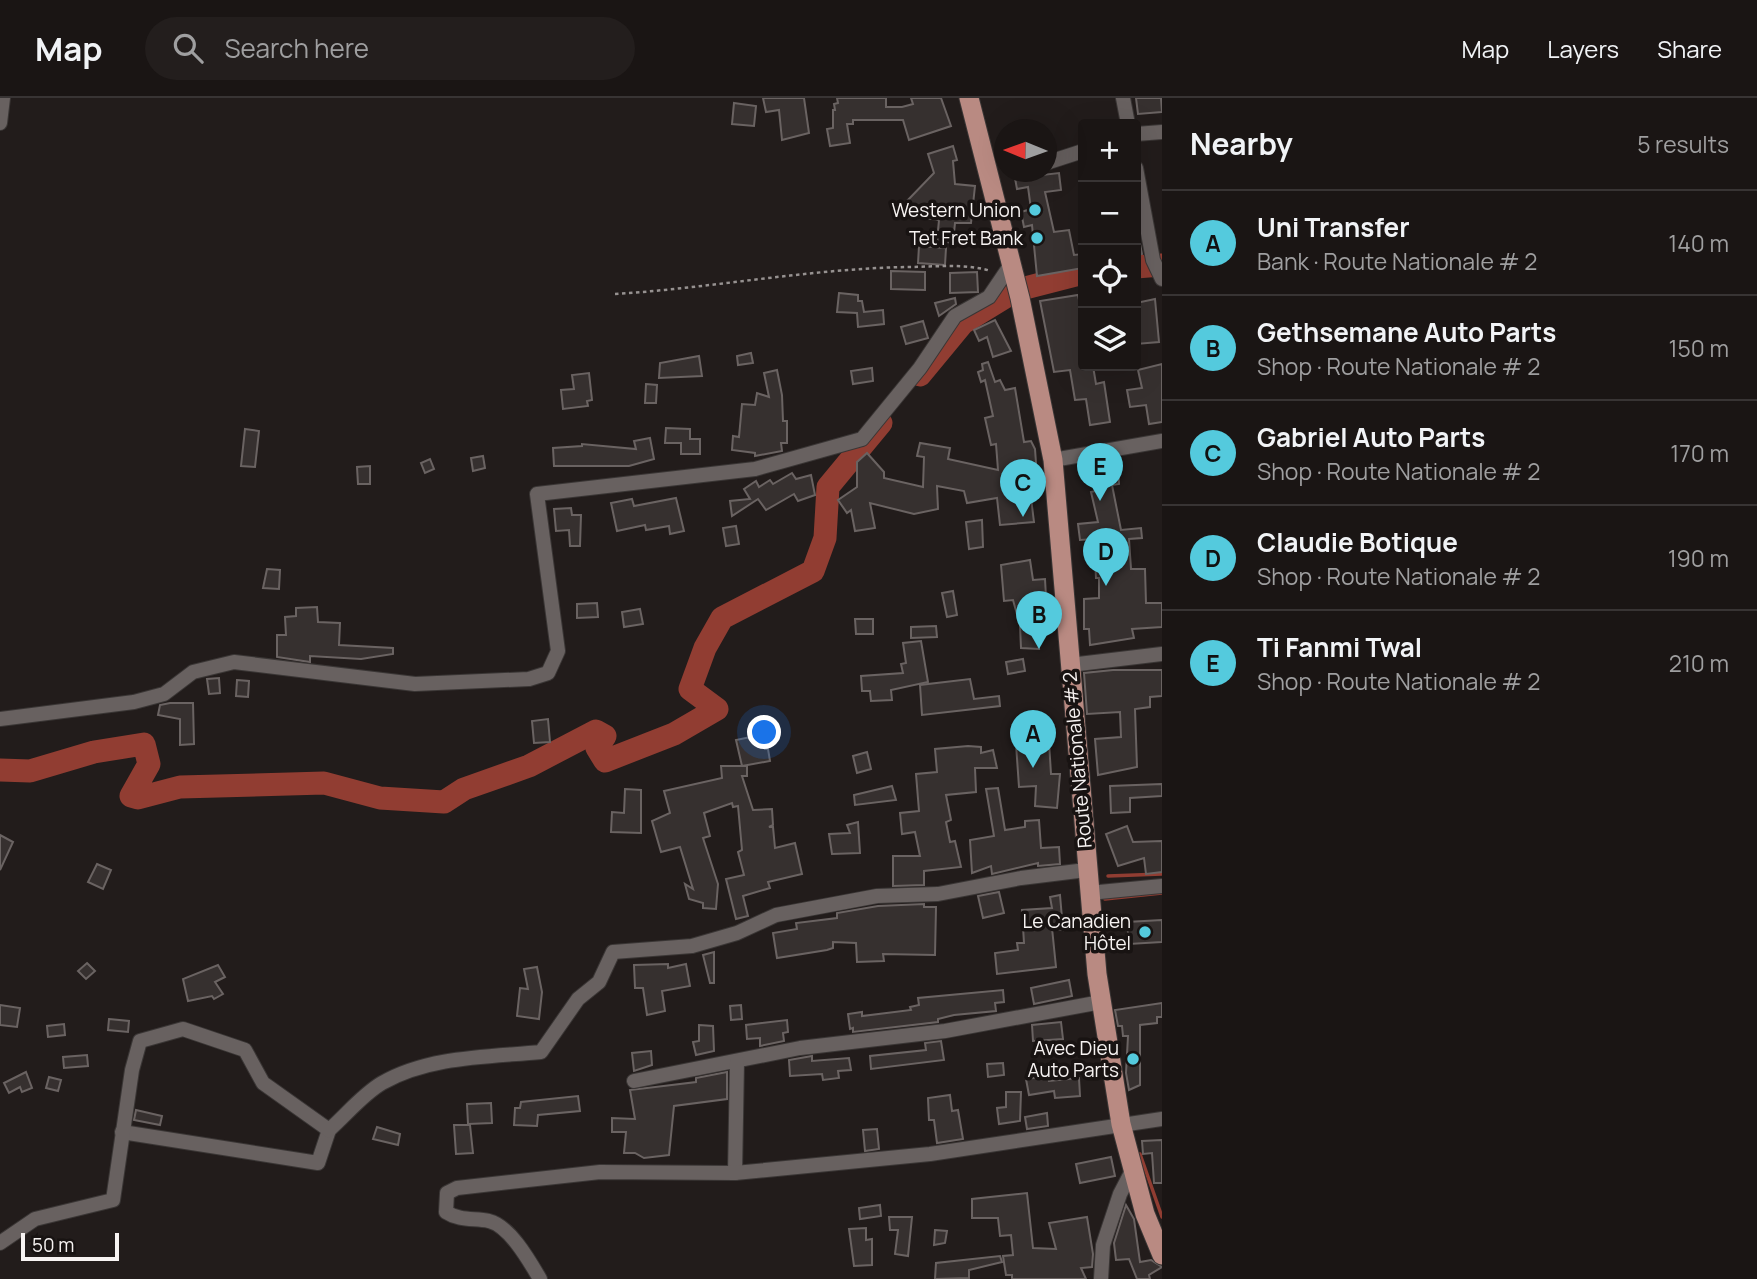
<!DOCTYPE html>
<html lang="en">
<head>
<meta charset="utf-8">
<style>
  :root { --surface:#1a1514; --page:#231e1d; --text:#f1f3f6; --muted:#9f9fa0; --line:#383434; --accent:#54cadd }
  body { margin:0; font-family:Manrope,sans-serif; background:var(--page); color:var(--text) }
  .controls { position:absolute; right:21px; top:21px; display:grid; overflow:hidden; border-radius:7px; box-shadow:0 7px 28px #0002 }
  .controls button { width:63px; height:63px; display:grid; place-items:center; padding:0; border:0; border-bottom:2px solid var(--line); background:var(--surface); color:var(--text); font:35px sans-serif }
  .compass { position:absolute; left:994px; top:21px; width:63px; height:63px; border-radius:50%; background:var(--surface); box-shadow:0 7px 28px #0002; rotate:271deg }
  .scale { position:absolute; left:21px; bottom:18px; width:98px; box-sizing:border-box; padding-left:7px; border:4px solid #f7f3f2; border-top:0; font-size:19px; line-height:24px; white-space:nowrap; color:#f7f3f2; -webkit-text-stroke:5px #181312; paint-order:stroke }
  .you { position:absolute; left:765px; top:635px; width:24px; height:24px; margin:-18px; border:5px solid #fff; border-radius:50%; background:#1a73e8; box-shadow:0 0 0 10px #1a73e833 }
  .badge { display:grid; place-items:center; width:46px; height:46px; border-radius:50%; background:var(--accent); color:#111; font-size:23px; font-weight:700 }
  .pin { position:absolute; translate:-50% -58px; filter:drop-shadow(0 2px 4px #0008) }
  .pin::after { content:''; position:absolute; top:37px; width:24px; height:21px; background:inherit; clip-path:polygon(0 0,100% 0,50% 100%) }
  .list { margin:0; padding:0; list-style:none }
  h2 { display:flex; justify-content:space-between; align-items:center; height:91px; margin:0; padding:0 28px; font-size:30px }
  h2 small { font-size:23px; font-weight:400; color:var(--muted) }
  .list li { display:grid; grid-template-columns:46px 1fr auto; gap:21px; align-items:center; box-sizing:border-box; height:105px; padding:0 28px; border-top:2px solid var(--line) }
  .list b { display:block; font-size:26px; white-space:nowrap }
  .list p { margin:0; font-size:23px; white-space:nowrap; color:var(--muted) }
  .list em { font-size:23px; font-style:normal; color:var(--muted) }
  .icon { flex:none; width:38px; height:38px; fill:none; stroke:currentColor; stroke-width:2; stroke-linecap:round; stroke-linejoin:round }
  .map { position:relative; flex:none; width:1162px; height:1181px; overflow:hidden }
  header { display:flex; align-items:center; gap:42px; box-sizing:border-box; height:98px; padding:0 35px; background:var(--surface); border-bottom:2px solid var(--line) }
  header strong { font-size:33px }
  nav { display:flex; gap:38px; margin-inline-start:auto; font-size:24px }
  .search { width:490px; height:63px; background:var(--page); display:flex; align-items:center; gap:18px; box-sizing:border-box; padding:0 24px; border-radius:38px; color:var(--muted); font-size:26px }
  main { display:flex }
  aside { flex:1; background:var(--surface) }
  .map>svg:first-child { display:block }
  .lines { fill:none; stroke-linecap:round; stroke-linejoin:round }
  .stream { stroke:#913d32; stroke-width:3.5 }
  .river { stroke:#913d32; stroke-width:23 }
  .building { fill:#36302f; stroke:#6a6362; stroke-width:2 }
  .minor-casing { stroke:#3a3635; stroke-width:16 }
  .primary-casing { stroke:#3a3635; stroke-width:21 }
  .path { stroke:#969190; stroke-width:2.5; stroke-dasharray:3.5 3.5; stroke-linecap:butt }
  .minor { stroke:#686160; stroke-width:14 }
  .primary { stroke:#b98a82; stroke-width:19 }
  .poi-dot { fill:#54cadd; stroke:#181312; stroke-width:2.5 }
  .labels { text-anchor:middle; stroke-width:7; stroke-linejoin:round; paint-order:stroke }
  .poi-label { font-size:19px; fill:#f7f3f2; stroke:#181312; text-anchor:end }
  .street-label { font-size:19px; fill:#f7f3f2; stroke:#181312 }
</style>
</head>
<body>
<header>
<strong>Map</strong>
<div class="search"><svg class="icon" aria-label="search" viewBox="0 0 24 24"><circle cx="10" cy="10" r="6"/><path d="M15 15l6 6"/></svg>Search here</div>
<nav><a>Map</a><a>Layers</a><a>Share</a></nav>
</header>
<main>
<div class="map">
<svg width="1162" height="1181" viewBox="0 0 1162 1181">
  <rect width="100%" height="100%" fill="#221c1b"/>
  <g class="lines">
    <g class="stream">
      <polyline points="1108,778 1162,776"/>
      <polyline points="1105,801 1162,795"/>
      <polyline points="1140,1056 1162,1119"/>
    </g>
    <g class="river">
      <polyline points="1136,169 1162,167"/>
      <polyline points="920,277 963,225 1017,192 1083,175"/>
      <polyline points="0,672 30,673 94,654 144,646 149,666 131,698 138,700 180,689 324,685 380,700 444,704 464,691 529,668 596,633 605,638 597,650 605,663 674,636 717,611 690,591 705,550 722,520 813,473 825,440 828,389 881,325"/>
    </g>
  </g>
  <g class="building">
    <polygon points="763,0 804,0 809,35 782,42 779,12 766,14"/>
    <polygon points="837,0 886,0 886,9 902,9 913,6 911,0 941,0 951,28 909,42 903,22 853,22 853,26 847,26 850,45 830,48 827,31 833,30 833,12 835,12 834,6 838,5"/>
    <polygon points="1136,0 1161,0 1162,14 1138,16"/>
    <polygon points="734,5 756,8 754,28 732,26"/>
    <polygon points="953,48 957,62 953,63 955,86 975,88 971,125 955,125 953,145 937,143 939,122 925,120 906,104 934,75 928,56"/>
    <polygon points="1059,75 1061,92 1045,94 1054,134 1069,132 1074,157 1083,156 1083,170 1037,178 1032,127 1024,129 1021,114 1031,111 1028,89 1017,91 1015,80"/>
    <polygon points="1136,125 1142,156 1136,157"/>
    <polygon points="919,148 946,150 945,167 918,165"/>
    <polygon points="891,173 925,174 925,192 891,191"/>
    <polygon points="977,174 978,194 950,195 950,175"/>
    <polygon points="839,195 858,197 858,203 862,203 864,214 883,212 884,226 858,229 857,215 837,214"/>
    <polygon points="1078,197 1083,222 1083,268 1093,268 1096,286 1104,284 1110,324 1090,327 1086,301 1075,302 1070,272 1054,274 1040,203"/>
    <polygon points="955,200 956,206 939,218 935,205"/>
    <polygon points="1155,201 1159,244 1136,246 1136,205"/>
    <polygon points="995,222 1011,253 993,259 987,239 979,243 974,232"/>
    <polygon points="923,223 928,240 906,246 901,229"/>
    <polygon points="751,255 753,265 738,267 737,258"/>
    <polygon points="699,258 702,278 659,280 660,265"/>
    <polygon points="988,264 995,284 1000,282 1005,292 1015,290 1024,344 1031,343 1035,351 1036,365 1012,370 1009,401 1031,400 1034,424 1000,427 997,400 967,405 964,393 937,388 938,411 914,416 870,405 875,430 855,433 851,412 847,415 838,402 857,389 857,364 867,355 884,374 884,380 923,389 924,359 917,358 920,345 950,350 948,361 998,372 996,346 991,347 985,320 993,318 985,282 981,284 978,274 983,272 982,266"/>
    <polygon points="1162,266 1162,324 1149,326 1146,307 1130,309 1127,292 1142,290 1138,272"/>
    <polygon points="872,270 873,283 853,286 851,273"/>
    <polygon points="777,272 782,297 783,323 787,323 787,345 781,345 782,353 755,358 755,355 732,352 733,338 739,339 742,306 755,307 757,295 769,299 764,275"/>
    <polygon points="589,275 592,302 587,303 588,308 563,311 561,292 574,291 572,277"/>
    <polygon points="646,286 657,287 656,305 645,305"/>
    <polygon points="666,330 690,331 690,341 700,341 700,356 681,356 681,345 665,345"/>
    <polygon points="245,331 259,333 255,369 241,368"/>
    <polygon points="650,340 654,361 629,368 554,368 553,350 582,348 582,346 636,351 634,343"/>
    <polygon points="483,358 485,370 473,373 471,360"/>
    <polygon points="430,361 434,371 425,375 421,365"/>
    <polygon points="370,368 370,386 358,386 357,369"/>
    <polygon points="1118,371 1119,386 1112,387 1121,432 1141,430 1142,440 1129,441 1131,471 1145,471 1146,505 1162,505 1162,529 1132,531 1134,540 1090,547 1089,531 1084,531 1084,501 1099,500 1099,480 1096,480 1094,441 1080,442 1078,426 1098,424 1091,394 1100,392 1098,373"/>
    <polygon points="792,375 796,381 811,377 815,397 798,403 794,396 766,412 758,401 732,418 730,403 750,401 744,391 756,383 759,389 770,382 773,386"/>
    <polygon points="676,400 684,433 670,436 669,428 646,432 645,427 617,433 611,405 632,401 634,408"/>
    <polygon points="571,410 572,417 581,417 580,448 570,448 569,432 556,433 554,411"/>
    <polygon points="982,422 983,449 969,451 966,424"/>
    <polygon points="736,428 739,446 726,448 723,430"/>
    <polygon points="1030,462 1033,482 1045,481 1046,499 1037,499 1043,519 1035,521 1039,551 1021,550 1020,527 1013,502 1004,503 1001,467"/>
    <polygon points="267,471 280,472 279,491 263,490"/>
    <polygon points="953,493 957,517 947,519 942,495"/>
    <polygon points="597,505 598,519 577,520 577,506"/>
    <polygon points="317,509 318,524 340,525 339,547 393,550 393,556 361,561 310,558 310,564 277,559 277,537 286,537 285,519 296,518 296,510"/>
    <polygon points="640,511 643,526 624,529 622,514"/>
    <polygon points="855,521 873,521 873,536 856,536"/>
    <polygon points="936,528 937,539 911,540 911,529"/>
    <polygon points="921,543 928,584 891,592 892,602 871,603 870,593 862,593 861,578 903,575 901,566 906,565 903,545"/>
    <polygon points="1023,561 1025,573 1008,576 1006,564"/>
    <polygon points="1113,572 1162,572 1162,598 1150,599 1150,609 1135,611 1137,669 1098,677 1095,641 1121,639 1120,614 1087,616 1084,575"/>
    <polygon points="219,580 220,595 209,596 207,581"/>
    <polygon points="970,581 974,601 999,598 1000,608 922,617 920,587"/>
    <polygon points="237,582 249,583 248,599 236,598"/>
    <polygon points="170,605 193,605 194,646 180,647 180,621 158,617 160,607"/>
    <polygon points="548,621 550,644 534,645 532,623"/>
    <polygon points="765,636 765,651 768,651 770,663 742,668 747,668 747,678 742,678 753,712 772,711 773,727 769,729 773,729 775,750 795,745 802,776 768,784 770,790 743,798 748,818 736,821 726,781 744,777 738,754 742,752 738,708 733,709 732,705 704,715 710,738 703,740 718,786 716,811 703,810 703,805 689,801 685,786 693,791 680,749 661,754 652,723 670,715 664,693 722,680 721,668 742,668 736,642"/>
    <polygon points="1049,644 1051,676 1060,676 1057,710 1035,708 1036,688 1019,689 1016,646"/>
    <polygon points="968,648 981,649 981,655 993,652 997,670 975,670 976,694 946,697 951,722 946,724 950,744 955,743 961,769 924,773 924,787 893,788 893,758 920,758 915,734 902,736 900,715 919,713 916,676 937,674 935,651"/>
    <polygon points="867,654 871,671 857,675 853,658"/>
    <polygon points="1162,686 1162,698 1130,700 1130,714 1111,715 1110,688"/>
    <polygon points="892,688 896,702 855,707 854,697"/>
    <polygon points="998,690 1005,732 1025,729 1025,723 1039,722 1041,750 1059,749 1060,766 1038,768 1038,765 992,776 991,768 972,775 970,742 994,738 986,691"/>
    <polygon points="625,691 641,692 641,735 611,734 612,714 624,715"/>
    <polygon points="858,724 860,755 832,756 829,736 850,735 847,727"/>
    <polygon points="1127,728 1133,744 1162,743 1162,774 1146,776 1144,760 1118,768 1106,736"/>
    <polygon points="0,737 13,744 0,772"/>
    <polygon points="97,766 111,772 103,791 88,784"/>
    <polygon points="999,794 1004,815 983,820 978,798"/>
    <polygon points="1060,797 1063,832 1052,830 1056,869 997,876 995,855 1018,852 1017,845 1024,845 1022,812 1052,810 1050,799"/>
    <polygon points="924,806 924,809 936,809 935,857 883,856 884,863 857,864 856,845 833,844 833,850 827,852 777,860 773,835 797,831 796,825 837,820 837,815 878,808"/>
    <polygon points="1162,822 1162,844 1129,846 1127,824"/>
    <polygon points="714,854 714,885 710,885 703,857"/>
    <polygon points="87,865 95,873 86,881 78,873"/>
    <polygon points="668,866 668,870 686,866 690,888 662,893 665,913 647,917 643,890 635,890 634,867"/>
    <polygon points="218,867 225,879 215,884 223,896 214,901 212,898 188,903 183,881"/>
    <polygon points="537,869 542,894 539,921 517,918 520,890 528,891 524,871"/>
    <polygon points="1069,882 1072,898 1034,906 1031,890"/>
    <polygon points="1003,892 1004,904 995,905 996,913 954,917 938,921 938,924 853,934 853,930 850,931 848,916 862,914 862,918 911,912 910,909 919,907 918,900"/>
    <polygon points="1162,905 1162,919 1157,919 1157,925 1140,927 1140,987 1129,992 1126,975 1128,938 1123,938 1122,928 1118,928 1115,912"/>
    <polygon points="0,907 20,910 17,929 0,927"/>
    <polygon points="741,907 742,921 731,922 730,908"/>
    <polygon points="109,921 129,923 128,934 108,932"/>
    <polygon points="787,922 788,934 783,935 784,943 760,948 760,940 747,941 746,927"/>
    <polygon points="1061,924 1063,941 1033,943 1032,927"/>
    <polygon points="64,926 65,937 48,939 47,928"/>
    <polygon points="699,927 713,928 714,953 696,957 693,944 699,943"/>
    <polygon points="941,943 944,962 871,971 870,958 926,952 925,945"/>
    <polygon points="651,953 652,967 634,973 632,955"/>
    <polygon points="87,957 88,968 64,970 63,959"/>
    <polygon points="812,958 812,963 849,960 851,972 838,973 839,980 823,982 822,976 790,978 789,962"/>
    <polygon points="1003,965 1004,977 988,979 987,966"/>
    <polygon points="26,974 32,990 22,994 20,989 9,995 4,985"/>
    <polygon points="727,974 727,1001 674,1008 669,1057 644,1060 635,1055 624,1055 626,1034 612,1034 612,1020 635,1021 630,992 696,984 696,980"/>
    <polygon points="1048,978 1049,983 1079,980 1080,998 1055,1000 1054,993 1029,997 1026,981"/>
    <polygon points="49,979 61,982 58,993 46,990"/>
    <polygon points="1006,994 1021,994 1020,1023 999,1026 997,1010 1006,1009"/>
    <polygon points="950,997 952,1013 958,1012 963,1041 937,1045 934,1022 929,1022 928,1000"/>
    <polygon points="578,998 580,1013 538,1017 537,1028 514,1027 515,1010 520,1010 521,1004"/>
    <polygon points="491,1005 492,1025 468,1026 467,1006"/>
    <polygon points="136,1012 162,1018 160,1027 134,1022"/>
    <polygon points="1047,1015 1048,1028 1027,1031 1025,1019"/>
    <polygon points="454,1027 470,1027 473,1055 456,1056"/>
    <polygon points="377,1029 400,1036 398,1047 373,1041"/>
    <polygon points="877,1031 879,1051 865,1053 863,1032"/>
    <polygon points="1162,1042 1162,1085 1154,1085 1152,1055 1143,1056 1142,1043"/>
    <polygon points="1111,1059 1115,1078 1080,1085 1076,1066"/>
    <polygon points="1027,1095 1033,1150 1056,1151 1049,1125 1087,1119 1093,1156 1092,1169 1081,1170 1086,1181 1012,1181 1012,1177 1006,1177 1003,1158 1013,1157 1011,1137 1000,1138 998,1120 972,1120 972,1101"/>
    <polygon points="880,1107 881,1118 860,1121 859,1110"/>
    <polygon points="1126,1107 1134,1121 1140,1164 1151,1162 1162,1169 1149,1177 1150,1181 1137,1181 1129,1161 1116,1162 1114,1145"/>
    <polygon points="889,1119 912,1119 908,1158 895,1156 898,1132 890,1132"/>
    <polygon points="866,1130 866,1142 872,1141 872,1167 854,1168 849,1131"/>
    <polygon points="935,1132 947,1133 945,1145 934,1147"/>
    <polygon points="1000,1158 1002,1164 969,1172 969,1180 935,1181 936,1165"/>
  </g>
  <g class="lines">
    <defs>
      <g id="minor">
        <polyline points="1123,0 1128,26"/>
        <polyline points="0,25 3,0"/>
        <polyline points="1136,36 1162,34"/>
        <polyline points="1046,65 1083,53"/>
        <polyline points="1136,70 1153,162 1162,181"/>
        <polyline points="1053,362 1162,343"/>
        <polyline points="1070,567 1162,556"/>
        <polyline points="0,621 134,604 164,596 193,574 234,564 415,586 529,581 548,575 558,553 537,396 755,371 862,341 920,270 955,218 989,199 1012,165"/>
        <polyline points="1089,795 1162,788"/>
        <polyline points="634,983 800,950 945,933 1101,904"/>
        <polyline points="122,1034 318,1065 329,1032"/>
        <polyline points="735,1075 737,964"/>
        <path d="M 0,1145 L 35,1121 L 113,1102 L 132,972 L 140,943 L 183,931 L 245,952 L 263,985 L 329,1032 C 346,1017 363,996 382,985 C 429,958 489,959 541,954 L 578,901 L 599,884 L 613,854 L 692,848 L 737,835 L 776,817 L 877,798 L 938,796 L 1021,780 L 1086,772"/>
        <path d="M 540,1181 C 530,1164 510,1128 489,1123 C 473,1120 460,1123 446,1114 L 447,1095 L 457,1090 L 600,1074 L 735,1075 L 930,1056 L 1162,1021"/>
        <polyline points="1101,1181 1103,1147 1120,1096 1133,1071"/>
      </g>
      <polyline id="primary" points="969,0 1020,200 1053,362 1097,876 1121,1026 1145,1116 1162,1157"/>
    </defs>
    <use href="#minor" class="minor-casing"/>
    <use href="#primary" class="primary-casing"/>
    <path class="path" d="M 615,196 C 712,190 808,171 906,169 C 934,169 964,165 991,173"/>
    <use href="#minor" class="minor"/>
    <use href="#primary" class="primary"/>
  </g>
  <g class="poi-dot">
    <circle cx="1035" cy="112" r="7"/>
    <circle cx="1037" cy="140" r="7"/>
    <circle cx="1145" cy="834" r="7"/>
    <circle cx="1133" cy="961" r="7"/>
  </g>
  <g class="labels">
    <g class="poi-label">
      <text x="1021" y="119">Western Union</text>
      <text x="1023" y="147">Tet Fret Bank</text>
      <text x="1131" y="830">Le Canadien<tspan x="1131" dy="22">Hôtel</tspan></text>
      <text x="1119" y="957">Avec Dieu<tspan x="1119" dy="22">Auto Parts</tspan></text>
    </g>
    <g class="street-label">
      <text transform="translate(1077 662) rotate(-95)" y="7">Route Nationale # 2</text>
    </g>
  </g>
</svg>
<div class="controls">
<button>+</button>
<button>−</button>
<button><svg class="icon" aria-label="locate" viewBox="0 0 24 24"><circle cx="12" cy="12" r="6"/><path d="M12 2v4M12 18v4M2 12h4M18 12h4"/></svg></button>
<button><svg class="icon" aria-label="layers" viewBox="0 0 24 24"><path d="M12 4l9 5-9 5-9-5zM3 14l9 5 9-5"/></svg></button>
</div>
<svg class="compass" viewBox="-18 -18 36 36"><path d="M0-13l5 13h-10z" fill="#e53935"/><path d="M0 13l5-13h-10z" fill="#9f9fa0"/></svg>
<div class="scale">50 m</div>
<div class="you"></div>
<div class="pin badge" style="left:1033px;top:670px">A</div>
<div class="pin badge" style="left:1039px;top:551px">B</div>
<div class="pin badge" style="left:1023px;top:419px">C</div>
<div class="pin badge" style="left:1106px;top:488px">D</div>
<div class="pin badge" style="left:1100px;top:403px">E</div>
</div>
<aside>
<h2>Nearby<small>5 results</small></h2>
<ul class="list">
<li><span class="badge">A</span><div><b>Uni Transfer</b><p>Bank · Route Nationale # 2</p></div><em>140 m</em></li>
<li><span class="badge">B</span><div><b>Gethsemane Auto Parts</b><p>Shop · Route Nationale # 2</p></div><em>150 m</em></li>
<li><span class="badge">C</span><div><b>Gabriel Auto Parts</b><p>Shop · Route Nationale # 2</p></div><em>170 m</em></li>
<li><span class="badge">D</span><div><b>Claudie Botique</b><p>Shop · Route Nationale # 2</p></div><em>190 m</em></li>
<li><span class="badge">E</span><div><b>Ti Fanmi Twal</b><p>Shop · Route Nationale # 2</p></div><em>210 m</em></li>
</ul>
</aside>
</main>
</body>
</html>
